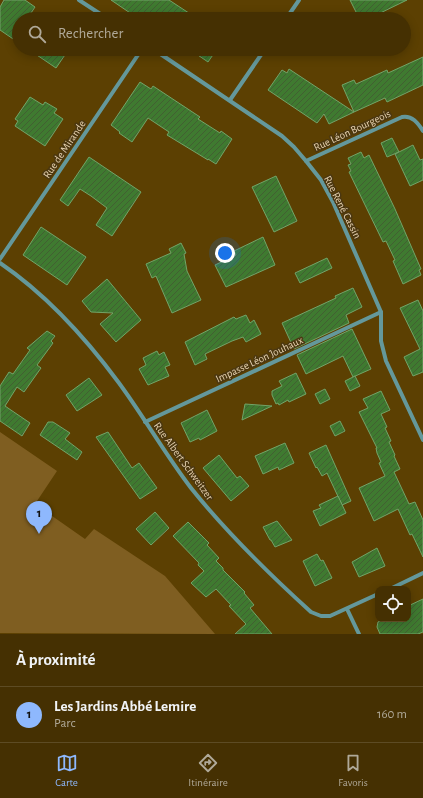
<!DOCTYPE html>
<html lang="fr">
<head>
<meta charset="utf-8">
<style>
  :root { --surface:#453002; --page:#4c380c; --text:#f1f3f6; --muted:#b0a999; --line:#5d4b24; --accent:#8eb8fd }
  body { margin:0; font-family:"Alegreya Sans",sans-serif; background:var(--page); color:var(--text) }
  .controls { position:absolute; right:12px; bottom:12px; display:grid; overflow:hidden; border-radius:8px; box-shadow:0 2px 10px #0003 }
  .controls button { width:36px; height:36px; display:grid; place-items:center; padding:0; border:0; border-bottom:1px solid var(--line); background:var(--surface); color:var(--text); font:20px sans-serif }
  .you { position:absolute; left:225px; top:253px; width:14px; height:14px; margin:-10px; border:3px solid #fff; border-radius:50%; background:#1a73e8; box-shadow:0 0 0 6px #1a73e833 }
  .badge { display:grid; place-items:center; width:26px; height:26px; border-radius:50%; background:var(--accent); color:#111; font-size:13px; font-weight:700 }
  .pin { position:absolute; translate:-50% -33px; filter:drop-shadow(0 1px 2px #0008) }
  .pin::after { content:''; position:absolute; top:21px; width:14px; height:12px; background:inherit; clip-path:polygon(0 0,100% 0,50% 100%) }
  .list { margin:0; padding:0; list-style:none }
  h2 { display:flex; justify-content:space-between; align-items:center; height:52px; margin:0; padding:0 16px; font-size:17px }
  h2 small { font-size:13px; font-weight:400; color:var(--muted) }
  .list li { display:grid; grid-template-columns:26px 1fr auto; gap:12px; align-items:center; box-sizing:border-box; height:56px; padding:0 16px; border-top:1px solid var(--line) }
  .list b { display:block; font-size:15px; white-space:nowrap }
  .list p { margin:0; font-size:13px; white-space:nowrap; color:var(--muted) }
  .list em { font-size:13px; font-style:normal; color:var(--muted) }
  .icon { flex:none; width:22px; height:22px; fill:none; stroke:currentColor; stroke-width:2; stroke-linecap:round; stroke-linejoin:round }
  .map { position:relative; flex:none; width:423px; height:634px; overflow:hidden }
  .search { position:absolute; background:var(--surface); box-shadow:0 2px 10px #0003; left:12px; right:12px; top:12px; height:44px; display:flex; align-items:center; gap:10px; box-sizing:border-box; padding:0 14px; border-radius:22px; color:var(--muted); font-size:15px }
  .sheet { height:108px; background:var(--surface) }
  nav { display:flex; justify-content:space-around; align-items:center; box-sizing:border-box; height:56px; border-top:1px solid var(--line); background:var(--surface); font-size:11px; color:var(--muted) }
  nav a { display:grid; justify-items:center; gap:2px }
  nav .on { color:var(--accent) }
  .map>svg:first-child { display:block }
  .garden { fill:#7f5e21 }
  .building { fill:url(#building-hatch); stroke:#73a368 }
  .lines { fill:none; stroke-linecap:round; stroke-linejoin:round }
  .minor { stroke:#64989b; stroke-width:4 }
  .labels { text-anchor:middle; stroke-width:3; stroke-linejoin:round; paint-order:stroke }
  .street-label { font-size:11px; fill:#e5d1af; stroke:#4b3711 }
</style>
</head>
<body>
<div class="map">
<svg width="423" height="634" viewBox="0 0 423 634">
  <defs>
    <pattern id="building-hatch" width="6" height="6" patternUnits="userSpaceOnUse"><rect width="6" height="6" fill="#3f7a30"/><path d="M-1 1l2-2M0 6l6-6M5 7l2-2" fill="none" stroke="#425f32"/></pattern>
  </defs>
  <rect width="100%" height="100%" fill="#5c4002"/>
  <polygon class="garden" points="0,432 57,471 35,504 85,539 94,529 165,576 215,634 0,633"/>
  <g class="building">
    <polygon points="4,0 25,0 35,7 27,19 19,19 19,43 0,30 0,7"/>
    <polygon points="111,0 169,0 198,19 139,19"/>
    <polygon points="350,0 407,0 368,19 366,15 359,18"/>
    <polygon points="28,49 69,49 56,68"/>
    <polygon points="189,49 217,49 208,62"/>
    <polygon points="423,57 423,85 387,102 385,98 354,112 342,85 354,80 356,84 387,70 388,73"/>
    <polygon points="289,69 354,112 329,124 324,114 317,123 268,90 282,70 287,73"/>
    <polygon points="140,82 151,89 153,86 200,117 198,119 220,133 221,131 232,139 216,164 208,159 208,160 167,135 169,132 148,118 132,142 119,133 120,132 111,125"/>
    <polygon points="30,97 43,105 45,102 57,109 54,113 63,119 45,146 15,126 18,121 15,119"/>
    <polygon points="392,138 399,152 387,157 381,143"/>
    <polygon points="413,145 420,160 423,159 423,180 410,186 395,154"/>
    <polygon points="361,152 364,158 369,155 395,209 421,269 419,270 421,275 403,284 393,261 395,260 386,241 383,242 349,172 351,171 348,165 351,164 348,158"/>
    <polygon points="89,157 141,192 112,236 96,225 107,208 91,196 80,189 68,206 60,200"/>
    <polygon points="276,176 297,221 274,232 252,187"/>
    <polygon points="41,227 86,257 67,285 23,255"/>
    <polygon points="263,237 275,265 226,287 215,265 236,255 234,251"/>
    <polygon points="181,243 186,253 184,254 187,271 201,300 172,313 156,276 152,278 146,264 171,253 169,249"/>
    <polygon points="327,258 332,268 300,283 295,273"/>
    <polygon points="107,279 141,320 116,342 100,324 113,313 91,312 82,301"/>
    <polygon points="353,288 362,307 346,315 349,323 294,349 282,323 336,298 335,296"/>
    <polygon points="418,300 423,311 423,372 413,376 404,357 420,349 400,308"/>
    <polygon points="246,315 250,323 254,320 261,334 246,342 243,337 232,341 205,354 207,359 195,365 185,342 234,317 236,319"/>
    <polygon points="352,329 371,369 353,377 343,356 306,374 297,355"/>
    <polygon points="47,331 55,336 51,341 53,343 37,365 41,368 24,392 17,387 5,406 30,423 22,436 0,421 0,386 9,372 13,374 30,350 27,348"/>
    <polygon points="157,351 159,355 164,352 170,365 165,367 169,376 148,385 139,369 146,365 143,358"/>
    <polygon points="296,373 306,394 289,402 288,400 279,405 278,403 276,404 272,395 272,391 282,386 279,381"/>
    <polygon points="355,376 360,386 350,391 345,381"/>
    <polygon points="89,378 102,395 77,411 66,395"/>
    <polygon points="325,389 330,399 320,404 315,394"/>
    <polygon points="381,391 390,410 381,414 387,427 385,428 391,441 389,442 395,455 394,456 400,469 394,472 409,504 415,502 423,520 423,557 412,534 410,535 398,509 374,521 359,488 385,476 379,463 381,462 377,453 376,448 377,448 359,412 368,408 363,399"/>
    <polygon points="245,404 272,406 242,420"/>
    <polygon points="207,410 217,431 200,440 199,438 190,442 181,423"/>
    <polygon points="340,421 345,431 335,436 330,426"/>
    <polygon points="48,422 53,422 70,433 65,439 82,452 77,460 40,435"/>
    <polygon points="108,432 132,468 139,463 157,488 140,499 96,437"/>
    <polygon points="285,443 294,463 279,470 278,467 263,474 255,456"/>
    <polygon points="326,445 351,501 342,505 327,473 322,476 317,467 316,468 309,453"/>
    <polygon points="219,455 237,478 240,476 249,486 231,501 203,468"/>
    <polygon points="338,496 346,513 320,526 313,511 321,508 319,505"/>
    <polygon points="155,512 169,528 151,545 136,529"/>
    <polygon points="277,521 292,540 275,547 271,540 270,540 263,527"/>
    <polygon points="188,522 209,543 207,545 219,558 216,561 223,568 223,570 245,592 244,593 254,605 250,608 272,634 235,634 246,624 229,606 231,605 216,589 206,597 191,583 204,571 198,565 199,563 173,536"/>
    <polygon points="377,548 385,566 359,577 352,562"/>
    <polygon points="317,554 321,561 323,560 332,578 315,586 303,561"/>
    <polygon points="423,599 423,632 418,634 380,634 377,627 378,622 384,619 408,619 408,606"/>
  </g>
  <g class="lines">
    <g class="minor">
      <polyline points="79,0 108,19"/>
      <polyline points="286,19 299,0"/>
      <polyline points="153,49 282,136 294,147 306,161 321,180 333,202 381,312 381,341 386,361 423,440"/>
      <polyline points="230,100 265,49"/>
      <path d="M 306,161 L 402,117 C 412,115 418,123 423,131"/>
      <polyline points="0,259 142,49"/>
      <path d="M 0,263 C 47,295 85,337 119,383 C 144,417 165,454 191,488 C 227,533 268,573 311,612 L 321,616 L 330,616 L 378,594"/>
      <polyline points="145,422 381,312"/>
      <polyline points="390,589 423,573"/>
      <polyline points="347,609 359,634"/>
    </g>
  </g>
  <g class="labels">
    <g class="street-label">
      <text transform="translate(352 130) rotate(-25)" y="4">Rue Léon Bourgeois</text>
      <text transform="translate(64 149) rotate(-56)" y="4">Rue de Mirande</text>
      <text transform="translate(343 207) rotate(63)" y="4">Rue René Cassin</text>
      <text transform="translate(259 359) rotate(-25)" y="4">Impasse Léon Jouhaux</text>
      <text transform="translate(184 461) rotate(54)" y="4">Rue Albert Schweitzer</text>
    </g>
  </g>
</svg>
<div class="controls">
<button><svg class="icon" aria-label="locate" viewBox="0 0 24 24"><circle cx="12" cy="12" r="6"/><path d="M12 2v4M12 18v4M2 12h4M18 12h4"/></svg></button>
</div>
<div class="you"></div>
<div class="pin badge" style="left:39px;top:534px">1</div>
<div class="search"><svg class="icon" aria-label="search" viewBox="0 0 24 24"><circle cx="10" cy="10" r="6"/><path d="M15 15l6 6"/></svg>Rechercher</div>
</div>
<section class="sheet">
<h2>À proximité<small></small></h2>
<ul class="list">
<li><span class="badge">1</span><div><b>Les Jardins Abbé Lemire</b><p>Parc</p></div><em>160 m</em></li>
</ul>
</section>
<nav>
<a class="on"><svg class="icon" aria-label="map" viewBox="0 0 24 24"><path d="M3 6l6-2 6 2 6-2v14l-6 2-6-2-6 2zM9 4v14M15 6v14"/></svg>Carte</a>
<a><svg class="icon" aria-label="directions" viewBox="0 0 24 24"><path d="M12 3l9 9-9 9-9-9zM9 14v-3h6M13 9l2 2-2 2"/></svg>Itinéraire</a>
<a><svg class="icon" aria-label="saved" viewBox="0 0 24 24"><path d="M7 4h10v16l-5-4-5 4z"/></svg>Favoris</a>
</nav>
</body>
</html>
